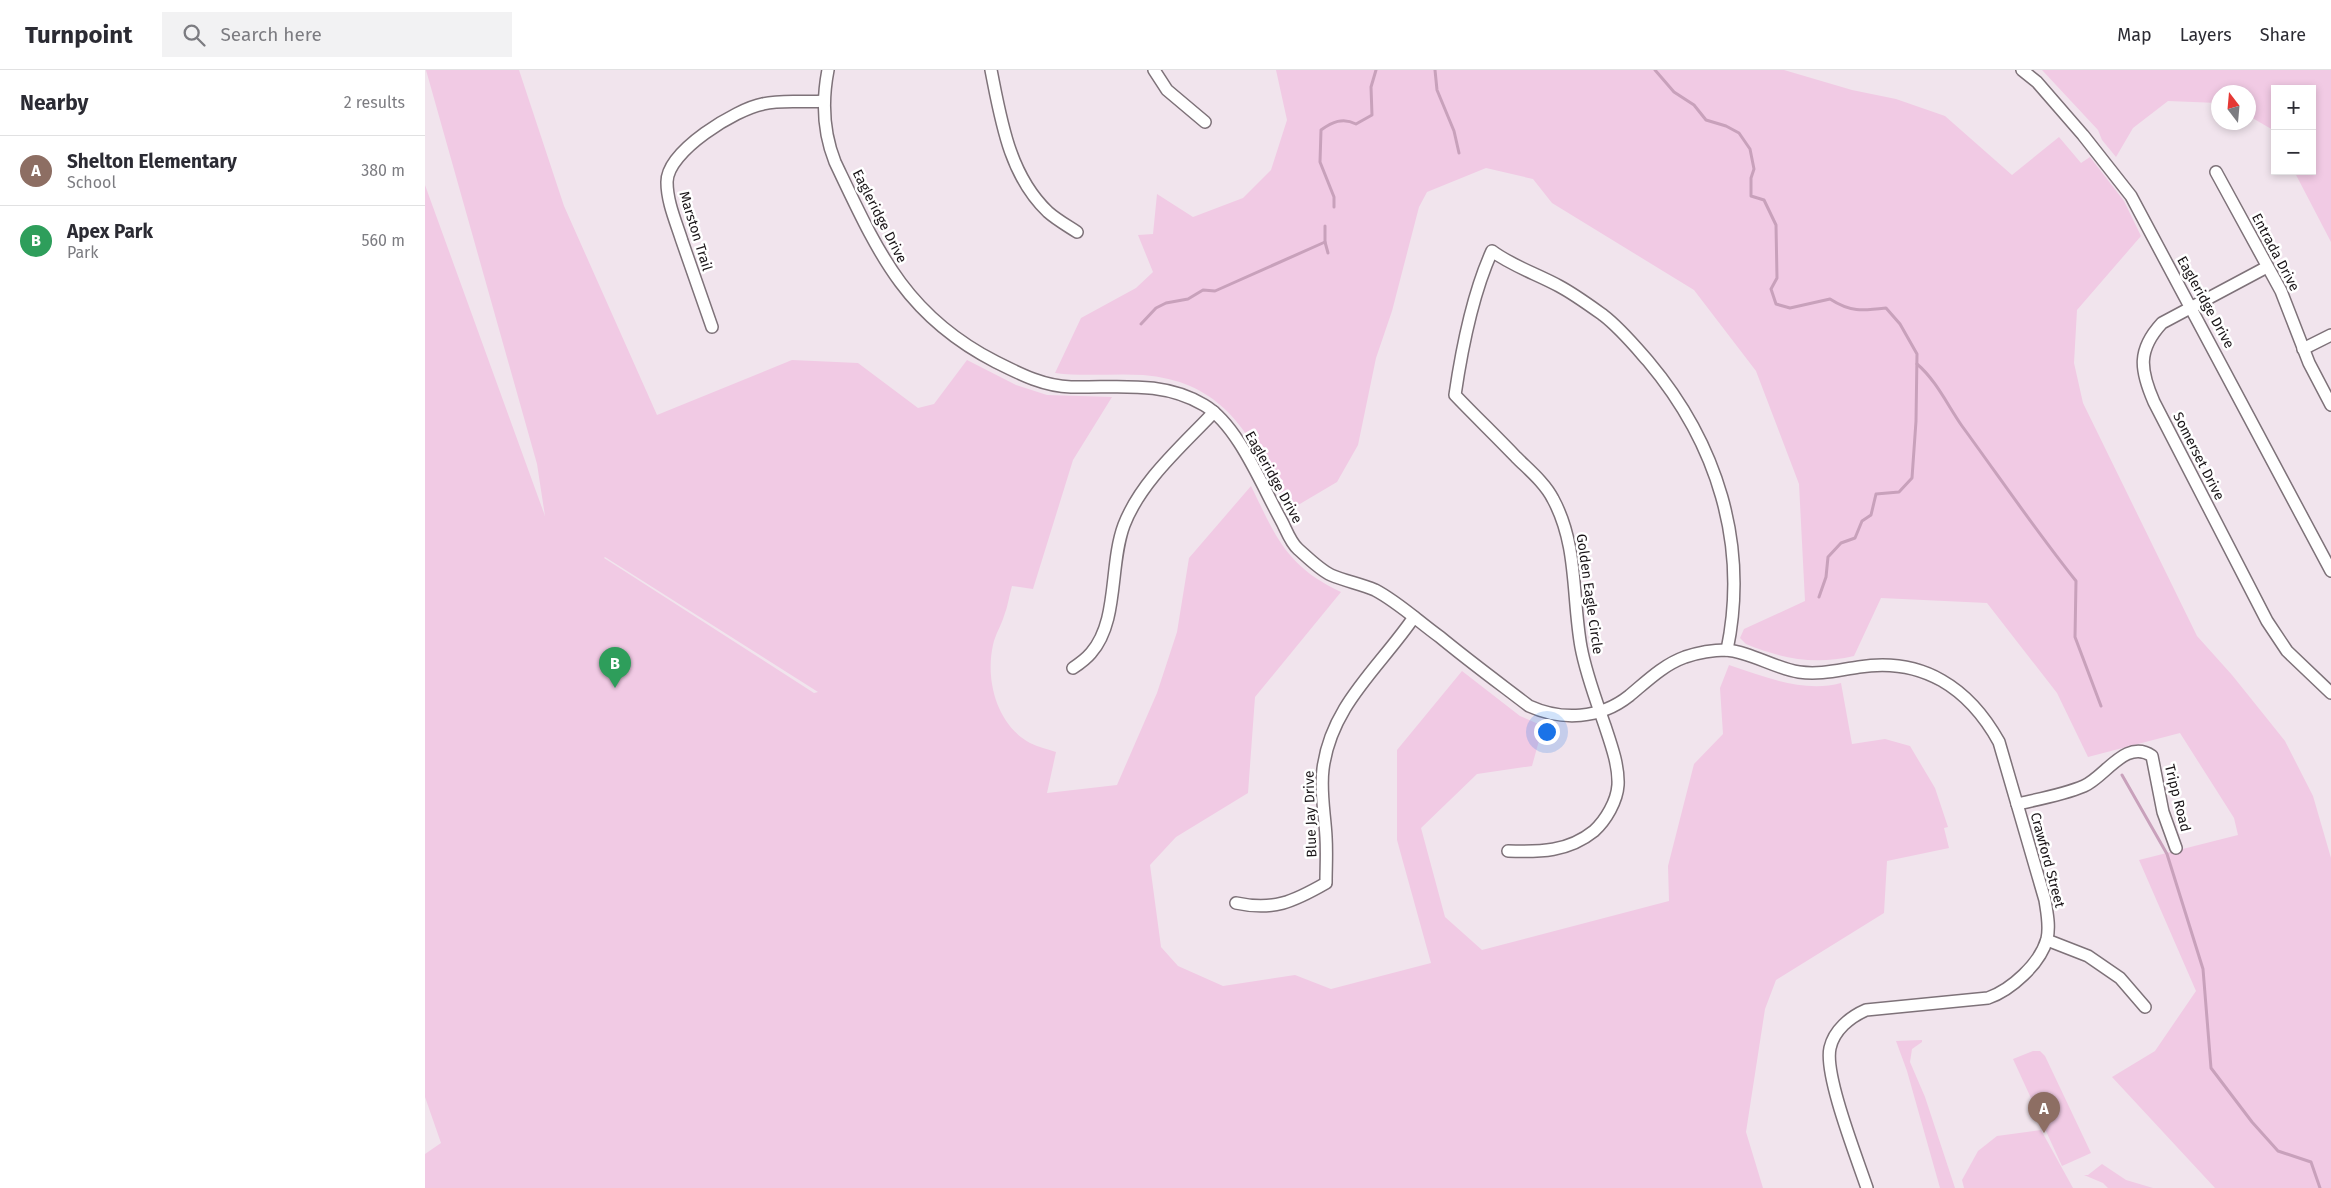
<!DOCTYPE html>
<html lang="en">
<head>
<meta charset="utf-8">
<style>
  :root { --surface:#fff; --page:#f2f2f3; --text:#2b2b33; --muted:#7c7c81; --line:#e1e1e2; --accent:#546917 }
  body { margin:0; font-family:"Fira Sans",sans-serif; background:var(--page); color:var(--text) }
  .controls { position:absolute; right:15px; top:15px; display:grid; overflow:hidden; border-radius:0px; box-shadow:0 2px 8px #0003 }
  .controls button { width:45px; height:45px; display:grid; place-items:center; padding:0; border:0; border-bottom:1px solid var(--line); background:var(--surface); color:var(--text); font:25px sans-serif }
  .compass { position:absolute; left:1786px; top:15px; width:45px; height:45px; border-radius:50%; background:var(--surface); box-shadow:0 2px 8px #0003; rotate:344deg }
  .you { position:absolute; left:1121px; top:661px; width:18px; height:18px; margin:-12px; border:4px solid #fff; border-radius:50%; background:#1a73e8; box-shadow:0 0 0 8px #1a73e833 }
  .badge { display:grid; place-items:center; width:32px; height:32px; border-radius:50%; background:var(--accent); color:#fff; font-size:16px; font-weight:700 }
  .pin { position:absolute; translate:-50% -41px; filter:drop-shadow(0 1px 2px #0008) }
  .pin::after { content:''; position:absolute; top:26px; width:18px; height:15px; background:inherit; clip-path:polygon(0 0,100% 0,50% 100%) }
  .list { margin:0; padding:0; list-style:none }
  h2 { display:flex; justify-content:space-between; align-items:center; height:65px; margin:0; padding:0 20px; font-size:21px }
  h2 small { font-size:16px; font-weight:400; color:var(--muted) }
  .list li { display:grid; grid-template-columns:32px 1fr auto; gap:15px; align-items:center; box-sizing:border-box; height:70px; padding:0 20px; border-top:1px solid var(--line) }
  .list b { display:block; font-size:19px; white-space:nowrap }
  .list p { margin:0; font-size:16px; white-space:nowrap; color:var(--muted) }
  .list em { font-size:16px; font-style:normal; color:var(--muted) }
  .icon { flex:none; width:28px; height:28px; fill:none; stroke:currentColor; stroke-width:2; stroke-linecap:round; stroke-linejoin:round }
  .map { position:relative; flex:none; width:1906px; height:1118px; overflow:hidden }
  header { display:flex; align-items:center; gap:30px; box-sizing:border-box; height:70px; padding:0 25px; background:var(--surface); border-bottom:1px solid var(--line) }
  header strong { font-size:24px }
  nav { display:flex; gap:28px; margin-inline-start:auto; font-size:18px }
  .search { width:350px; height:45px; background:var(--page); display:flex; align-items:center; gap:12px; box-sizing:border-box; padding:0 18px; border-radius:0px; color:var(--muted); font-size:19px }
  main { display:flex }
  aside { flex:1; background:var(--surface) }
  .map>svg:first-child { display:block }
  .green { fill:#f1cae4; fill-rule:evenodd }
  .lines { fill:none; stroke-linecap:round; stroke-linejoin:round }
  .stream { stroke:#c8a1bb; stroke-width:3 }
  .minor-casing { stroke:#7e7279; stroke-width:14 }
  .minor { stroke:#fff; stroke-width:11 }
  .labels { text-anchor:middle; stroke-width:5; stroke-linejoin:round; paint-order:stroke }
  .street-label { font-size:14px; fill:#191417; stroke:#fff }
</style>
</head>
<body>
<header>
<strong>Turnpoint</strong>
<div class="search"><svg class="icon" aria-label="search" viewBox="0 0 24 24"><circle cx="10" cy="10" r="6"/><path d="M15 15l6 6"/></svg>Search here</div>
<nav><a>Map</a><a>Layers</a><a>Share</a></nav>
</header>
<main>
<aside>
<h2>Nearby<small>2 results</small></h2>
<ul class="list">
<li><span class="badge" style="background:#8d6e63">A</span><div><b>Shelton Elementary</b><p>School</p></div><em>380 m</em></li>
<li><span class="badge" style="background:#2e9e5b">B</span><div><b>Apex Park</b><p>Park</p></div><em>560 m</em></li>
</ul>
</aside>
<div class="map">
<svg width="1906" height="1118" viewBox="0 0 1906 1118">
  <rect width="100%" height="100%" fill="#f1e4ed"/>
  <g class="green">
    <path d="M 1,0 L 94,0 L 139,136 L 232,345 L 367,290 L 433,293 L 493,338 L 509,334 L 542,290 L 591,315 L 622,325 L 687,327 L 648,390 L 608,519 L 587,516 C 584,526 583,536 579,546 C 576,556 570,565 568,575 C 560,610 572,655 605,673 C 613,677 623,679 631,682 L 622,723 L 692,715 L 732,623 L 752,562 L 764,488 L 826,416 C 851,467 861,496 916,522 L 830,627 L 823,723 L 751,767 L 725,795 L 736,877 L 753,896 L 798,916 L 870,905 L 906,919 L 1006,893 L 972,770 L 972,680 L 1037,601 L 1095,646 L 1118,656 L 1107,696 L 1052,704 L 996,758 L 1020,847 L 1057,880 L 1244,831 L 1243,796 L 1269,694 L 1298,664 L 1295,618 L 1304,595 C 1340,607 1379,623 1416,613 L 1427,674 L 1460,669 L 1485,676 L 1510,718 L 1523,757 L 1519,758 L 1524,778 L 1462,791 L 1459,843 L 1351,910 L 1340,939 L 1321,1062 L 1338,1118 L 0,1118 L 0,1084 L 16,1073 L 0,1027 L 0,115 L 120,446 L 112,394 ZM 179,488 L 180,487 L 393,622 L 389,623 Z"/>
    <path d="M 851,0 L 1359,0 L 1427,20 L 1471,29 L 1520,46 L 1587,105 L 1634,67 L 1656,93 L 1665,87 L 1699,131 L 1716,166 L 1652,240 L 1649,293 L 1658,333 L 1772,566 L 1807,605 L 1860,671 L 1888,726 L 1906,788 L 1906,1118 L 1790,1118 L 1687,1007 L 1730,981 L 1771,921 L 1714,790 L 1813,765 L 1809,748 L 1755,663 L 1663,687 L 1632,623 L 1562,533 L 1456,528 L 1429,586 C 1389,595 1358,589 1321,574 L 1315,568 L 1319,559 L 1380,531 L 1374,414 L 1331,301 L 1269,220 L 1127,133 L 1108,109 L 1061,98 L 1002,122 L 994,137 L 967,241 L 951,288 L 933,375 L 912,412 L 863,441 C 829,373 805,312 718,305 C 689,303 660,307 630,303 L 656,248 L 711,218 L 728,202 L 713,165 L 728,164 L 732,124 L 768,147 L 818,128 L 846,100 L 862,50 Z"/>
    <polygon points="1617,0 1906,0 1906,172 1869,101 1887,101 1887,19 1850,19 1850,64 1848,60 1824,46 1824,22 1794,22 1793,33 1743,31 1708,58 1691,87 1677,70 1673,60"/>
    <polygon points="1497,970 1497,972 1487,979 1485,992 1500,1027 1530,1118 1515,1118 1482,1001 1471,971"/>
    <polygon points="1608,981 1615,981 1620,986 1666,1083 1637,1096 1588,989"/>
    <polygon points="1616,1060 1648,1118 1539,1118 1537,1110 1553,1081 1572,1066"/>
    <polygon points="1677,1094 1701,1110 1728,1118 1683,1118 1678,1113 1659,1105 1663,1105"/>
  </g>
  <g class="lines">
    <g class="stream">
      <polyline points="1010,0 1012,20 1029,61 1034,83"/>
      <path d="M 1230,0 L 1249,22 L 1269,35 L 1281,50 L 1301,56 L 1314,63 L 1325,79 L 1329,99 L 1326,108 L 1326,126 L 1339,130 L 1351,155 L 1352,208 L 1346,219 L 1351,234 L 1365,238 L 1405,229 C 1425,242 1437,241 1461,238 L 1475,254 L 1492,284 L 1491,351 L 1487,408 L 1474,422 L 1451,424 L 1446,445 L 1437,451 L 1430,468 L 1416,473 L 1403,487 L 1401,507 L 1394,527"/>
      <path d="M 909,137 L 909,127 L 895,92 L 896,60 C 907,52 918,47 931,54 L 947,45 L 946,17 L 951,0"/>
      <polyline points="900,156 900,172 903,183"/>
      <polyline points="716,254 731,238 741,233 763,229 778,220 790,221 900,172"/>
      <path d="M 1492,294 C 1511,310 1523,336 1537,356 C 1575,408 1611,461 1651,511 L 1650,567 L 1676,636"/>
      <polyline points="1697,705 1742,784 1778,899 1786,998 1827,1052 1853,1081 1886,1092 1895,1118"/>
    </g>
    <defs>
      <g id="minor">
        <path d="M 403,0 C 397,31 398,62 410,92 C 452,180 479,245 571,292 C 595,304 618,316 646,317 C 692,318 737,310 779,335 C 813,355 837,416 856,450 C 861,459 865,472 873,479 C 882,487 895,500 906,505 C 920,511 936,514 950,520 C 973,532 994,552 1015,567 C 1044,591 1074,613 1104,636 C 1137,651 1175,649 1204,626 C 1222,611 1238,595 1260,587 C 1272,583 1289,580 1301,580 C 1326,582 1349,598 1374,602 C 1395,605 1413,600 1434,597 C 1498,587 1544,618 1574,672 L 1620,830 C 1622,843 1625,856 1622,869 C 1615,894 1586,920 1563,928 L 1441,940 C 1425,947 1409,960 1405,978 C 1399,1005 1432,1088 1442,1118"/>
        <path d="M 566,0 C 576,50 584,105 623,142 C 632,150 643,156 652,162"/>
        <polyline points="729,0 742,20 780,52"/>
        <polyline points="1597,0 1612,12 1658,65 1706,126 1906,501"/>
        <polyline points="1791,102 1856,221 1884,293 1906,335"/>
        <path d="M 1842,197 L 1737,253 C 1712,280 1715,300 1729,332 L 1842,551 L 1862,581 L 1906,623"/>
        <path d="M 287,257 C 277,228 267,199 257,171 C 251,152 242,132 242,112 C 242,81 311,39 338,34 C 358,29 379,33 399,31"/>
        <polyline points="1878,279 1906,265"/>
        <path d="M 648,598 C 654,594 661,589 666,583 C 694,551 684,495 699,455 C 716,411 757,376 789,342"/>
        <path d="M 1592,734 C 1614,729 1638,725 1659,716 C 1680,707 1701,668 1727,686 L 1738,742 L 1751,778"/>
        <path d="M 1083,781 C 1115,782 1143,782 1169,761 C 1181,750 1192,731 1193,715 C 1194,696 1186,674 1180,656 C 1171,630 1161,604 1156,577 C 1147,527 1153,475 1128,429 C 1120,413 1104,400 1091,387 C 1071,366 1050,346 1030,325 C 1037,277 1047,225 1067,181 C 1087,196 1112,204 1134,216 C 1149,224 1164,235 1178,245 C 1195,258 1209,275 1223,291 C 1292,373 1324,474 1302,580"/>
        <path d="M 811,833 C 848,841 868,832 901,813 C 901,798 902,783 901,767 C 900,745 895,722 898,699 C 906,635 955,597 989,547"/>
        <polyline points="1622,870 1663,886 1695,908 1720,937"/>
      </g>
    </defs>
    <use href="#minor" class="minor-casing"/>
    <use href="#minor" class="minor"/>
  </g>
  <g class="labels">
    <g class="street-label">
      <text transform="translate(455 146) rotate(63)" y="5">Eagleridge Drive</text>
      <text transform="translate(271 161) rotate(73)" y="5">Marston Trail</text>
      <text transform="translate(1851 182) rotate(62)" y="5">Entrada Drive</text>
      <text transform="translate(1781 232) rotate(61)" y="5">Eagleridge Drive</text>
      <text transform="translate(1774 386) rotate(63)" y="5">Somerset Drive</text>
      <text transform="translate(849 407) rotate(61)" y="5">Eagleridge Drive</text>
      <text transform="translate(1165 524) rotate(82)" y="5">Golden Eagle Circle</text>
      <text transform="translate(1753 728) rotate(76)" y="5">Tripp Road</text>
      <text transform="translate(885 744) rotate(-92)" y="5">Blue Jay Drive</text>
      <text transform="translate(1623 790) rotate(75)" y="5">Crawford Street</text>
    </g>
  </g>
</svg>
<div class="controls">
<button>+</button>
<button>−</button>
</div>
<svg class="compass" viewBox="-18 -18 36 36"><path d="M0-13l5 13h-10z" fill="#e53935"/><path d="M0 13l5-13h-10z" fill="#7c7c81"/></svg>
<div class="you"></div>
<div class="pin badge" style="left:1619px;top:1063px;background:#8d6e63">A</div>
<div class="pin badge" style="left:190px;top:618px;background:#2e9e5b">B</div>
</div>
</main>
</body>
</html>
